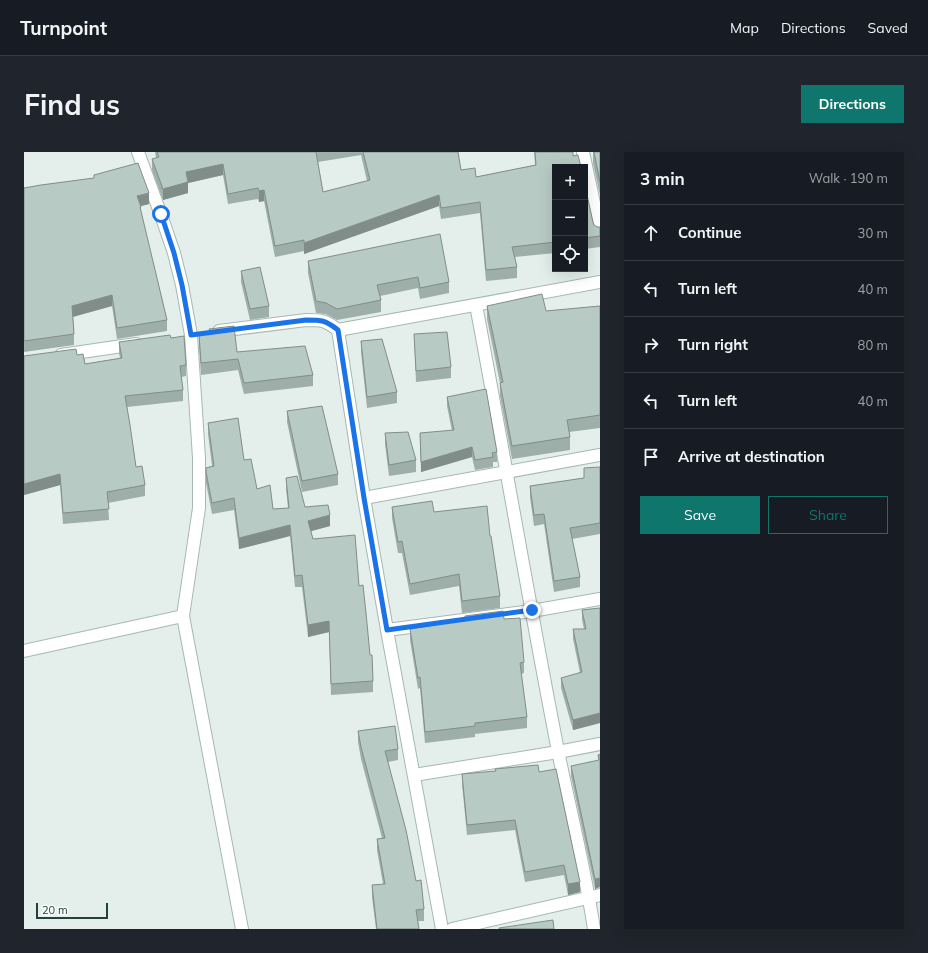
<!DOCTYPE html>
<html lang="en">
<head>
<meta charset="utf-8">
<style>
  :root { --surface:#171b24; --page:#20242c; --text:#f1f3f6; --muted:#9ea1a6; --line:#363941; --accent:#0f766e }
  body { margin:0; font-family:Mulish,sans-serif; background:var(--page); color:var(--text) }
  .controls { position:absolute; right:12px; top:12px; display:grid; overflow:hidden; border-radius:0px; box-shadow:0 4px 16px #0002 }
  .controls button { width:36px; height:36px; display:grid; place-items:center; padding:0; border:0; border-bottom:1px solid var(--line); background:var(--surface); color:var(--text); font:20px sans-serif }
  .scale { position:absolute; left:12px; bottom:10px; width:72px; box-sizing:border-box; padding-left:4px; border:2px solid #21423d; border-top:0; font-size:11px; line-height:14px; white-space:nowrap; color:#21423d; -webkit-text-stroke:3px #f5faf8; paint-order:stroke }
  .stop { position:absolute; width:12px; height:12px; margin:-9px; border:3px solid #1a73e8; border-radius:50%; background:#fff }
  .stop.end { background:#1a73e8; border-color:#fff; box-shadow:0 1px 4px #0008 }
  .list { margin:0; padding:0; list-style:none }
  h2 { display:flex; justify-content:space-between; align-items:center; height:52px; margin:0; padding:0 16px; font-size:17px }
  h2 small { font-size:13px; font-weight:400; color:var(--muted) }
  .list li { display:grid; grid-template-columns:26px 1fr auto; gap:12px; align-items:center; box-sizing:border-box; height:56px; padding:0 16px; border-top:1px solid var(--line) }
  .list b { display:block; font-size:15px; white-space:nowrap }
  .list em { font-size:13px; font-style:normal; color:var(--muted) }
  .actions { display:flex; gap:8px; padding:12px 16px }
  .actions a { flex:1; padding:9px 0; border:1px solid var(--accent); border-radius:0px; text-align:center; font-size:14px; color:var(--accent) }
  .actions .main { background:var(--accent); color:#fff }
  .icon { flex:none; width:22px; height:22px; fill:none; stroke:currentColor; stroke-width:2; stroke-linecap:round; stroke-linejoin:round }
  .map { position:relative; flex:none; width:576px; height:777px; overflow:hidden; border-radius:0px }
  header { display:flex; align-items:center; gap:24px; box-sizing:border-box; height:56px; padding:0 20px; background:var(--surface); border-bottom:1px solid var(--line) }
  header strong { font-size:19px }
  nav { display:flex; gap:22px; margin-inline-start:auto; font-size:14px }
  .intro { display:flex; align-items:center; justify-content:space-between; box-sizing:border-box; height:96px; padding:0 24px }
  h1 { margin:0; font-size:28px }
  .button { padding:10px 18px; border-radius:0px; background:var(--accent); color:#fff; font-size:14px; font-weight:700 }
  main { display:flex; gap:24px; padding:0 24px }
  aside { flex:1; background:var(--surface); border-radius:0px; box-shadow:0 4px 16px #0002 }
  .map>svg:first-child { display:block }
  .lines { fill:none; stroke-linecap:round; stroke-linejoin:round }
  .minor-casing { stroke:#a6b8b3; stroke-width:14 }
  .minor { stroke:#fff; stroke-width:12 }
  .wall { fill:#9eaea9; fill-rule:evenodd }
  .shaded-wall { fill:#818d89 }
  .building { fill:#b8cac4; stroke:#818d89 }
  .route { stroke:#1a73e8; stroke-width:5 }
</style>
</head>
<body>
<header>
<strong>Turnpoint</strong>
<nav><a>Map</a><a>Directions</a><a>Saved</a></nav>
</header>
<div class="intro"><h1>Find us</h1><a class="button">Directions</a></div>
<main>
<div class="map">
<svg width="576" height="777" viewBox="0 0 576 777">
  <rect width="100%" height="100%" fill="#e4efeb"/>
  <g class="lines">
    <defs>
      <g id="minor">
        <polyline points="559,0 576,79"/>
        <path d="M 452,153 C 480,302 505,451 534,599 C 546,658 561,717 570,777"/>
        <path d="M 195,179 L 282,168 C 298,168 301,168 314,178"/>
        <polyline points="37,203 112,192"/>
        <polyline points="340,346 576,303"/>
        <polyline points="159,464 218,777"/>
        <polyline points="363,478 508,459 576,447"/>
        <polyline points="0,499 159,464 175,356 175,306 167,183 158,133 150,101 137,63 114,0"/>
        <polyline points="390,623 534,600 576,592"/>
        <polyline points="418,777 363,478 340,346 314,178 576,130"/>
        <polyline points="428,777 576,743"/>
      </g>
    </defs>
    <use href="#minor" class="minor-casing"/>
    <use href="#minor" class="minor"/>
  </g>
  <g class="wall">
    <path d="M 131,0 L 434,0 L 437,18 L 452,25 L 511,13 L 510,0 L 549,0 L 531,15 L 531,101 L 491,105 L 493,115 L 493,126 L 462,129 L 456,61 L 417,67 L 415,54 L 280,102 L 280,99 L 251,105 L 240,49 L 235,50 L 234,47 L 204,52 L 199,23 L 164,31 L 164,41 L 139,48 L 128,18 L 128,7 L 132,6 ZM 337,3 L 343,29 L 299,40 L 294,10 Z"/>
    <polygon points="569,0 576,0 576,43 569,11"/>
    <polygon points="70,23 125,52 117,54 117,61 143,168 143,179 93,187 88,154 49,165 50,182 50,193 0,200 0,36 70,26"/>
    <polygon points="561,34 569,70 570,73 573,75 576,75 576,95 561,97"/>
    <polygon points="284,109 425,130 425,141 396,147 394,136 356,144 357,148 357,160 313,168 302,162 292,161 284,121"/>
    <polygon points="217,119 245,154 245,165 226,168 217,130"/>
    <polygon points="463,154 522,159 576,154 576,276 545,280 546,285 546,298 488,307 476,244 476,231 463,167"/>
    <polygon points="185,177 213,200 289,223 289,234 220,242 214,218 177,223 175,193 175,182 185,181"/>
    <polygon points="390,182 427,215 427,226 392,230"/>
    <polygon points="147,186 162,213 162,224 157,225 159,238 159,249 103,255 112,315 121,333 121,344 84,351 85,368 39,372 36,333 0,343 0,204 53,203 61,212 96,206 95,201 95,190"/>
    <polygon points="337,189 373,240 373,251 343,256 337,200"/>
    <polygon points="423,245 473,300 473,310 469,310 469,315 451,318 448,305 397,320 396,281 428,279 423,254"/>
    <polygon points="263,259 314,322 314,333 278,340 263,270"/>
    <polygon points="184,271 220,308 233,337 249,357 264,356 262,337 262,326 281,355 306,374 287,379 289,387 335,434 346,503 349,529 349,540 307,543 305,480 284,485 278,435 271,435 266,384 215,397 210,358 188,362 182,331 182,316 188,314 184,282"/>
    <polygon points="361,281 392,308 392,320 365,324 361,292"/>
    <polygon points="576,315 576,382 548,387 556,425 556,435 530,440 520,372 510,374 506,345 506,334 560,326"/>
    <polygon points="368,355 410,360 466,384 476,444 476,456 438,461 435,434 386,443 378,401 374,401 368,366"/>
    <polygon points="576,456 576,571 549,578 537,536 537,526 556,521 549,487 549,477 560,477 558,468 558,458"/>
    <polygon points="441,464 480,467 500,510 500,521 497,522 503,565 503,576 451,582 451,585 401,591 396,536 394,537 386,488 386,477 441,468"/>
    <polygon points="334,579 374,597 374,608 364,610 392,729 400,757 400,769 394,769 395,777 352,777 348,745 348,733 359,732 353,698 353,687 358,686 337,607 334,590"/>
    <polygon points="576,602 576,735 571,737 547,624 547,614 574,609 574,603"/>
    <polygon points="515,620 556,740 544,743 540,723 501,730 491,678 443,683 438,632 438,622"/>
  </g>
  <g class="shaded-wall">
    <polygon points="199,12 199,23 164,31 164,41 139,48 139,37 162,20"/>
    <polygon points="240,38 240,49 235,50 235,39"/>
    <polygon points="125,41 125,52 113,55 113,44"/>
    <polygon points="415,43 415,54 280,102 280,91"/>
    <polygon points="88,143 88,154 48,165 48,154"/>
    <polygon points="448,295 448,305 397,320 397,310"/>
    <polygon points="36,322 36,333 0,343 0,332"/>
    <polygon points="306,363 306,374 284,380 284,369"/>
    <polygon points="266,373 266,384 215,397 215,386"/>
    <polygon points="305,469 305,480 284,485 284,473"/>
    <polygon points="576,561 576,571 549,578 549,568"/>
    <polygon points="576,726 576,735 571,737 571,727"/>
    <polygon points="556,730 556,740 544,743 544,732"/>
  </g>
  <g class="building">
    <polygon points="133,0 292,0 299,40 346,28 339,0 434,0 437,18 451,16 452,25 512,13 511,0 549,0 549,4 554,3 557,15 531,15 531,90 488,95 493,115 462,118 456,50 417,56 415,43 280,91 280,88 251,94 240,38 235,39 234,36 204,42 199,12 162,20 164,30 139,37 128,7 135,5"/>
    <polygon points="570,0 576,0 576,30"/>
    <polygon points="114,11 125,41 113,44 117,55 116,55 143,168 93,176 88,143 48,154 50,182 0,189 0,36 17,33 70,26 70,23"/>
    <polygon points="561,34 569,70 570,73 573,75 576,75 576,84 561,86"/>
    <polygon points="416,82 425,130 396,136 394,125 353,133 357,148 313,157 302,151 292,149 284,109"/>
    <polygon points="236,115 245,154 226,157 217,119"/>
    <polygon points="518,142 522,159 576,154 576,263 543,268 546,285 488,294 476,231 479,230 463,154"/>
    <polygon points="210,174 213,200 281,194 289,223 220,231 214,207 177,211 175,182 186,181 185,177"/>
    <polygon points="423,180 427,215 392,219 390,182"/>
    <polygon points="146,183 147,186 160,184 162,213 156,214 159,238 101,244 106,273 112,315 118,314 121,333 83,340 85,357 39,361 36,322 0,332 0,204 52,197 53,203 59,202 61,212 98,206 95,190"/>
    <polygon points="358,187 373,240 343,245 337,189"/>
    <polygon points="462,237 473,300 468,301 469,305 451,308 448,295 397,310 396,281 430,278 423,245"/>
    <polygon points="298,254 314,322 278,329 263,259"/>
    <polygon points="214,266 220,308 227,307 233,337 246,333 249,357 265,356 262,326 273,324 281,355 304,353 306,363 284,369 289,387 331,383 335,434 339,433 342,461 346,503 348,503 349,529 307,532 305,469 284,473 278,423 271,424 266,373 215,386 210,346 188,351 182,320 182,316 190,314 184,271"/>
    <polygon points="384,280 392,308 365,313 361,281"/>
    <polygon points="576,315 576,371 546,376 556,425 530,429 520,362 510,363 506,334 560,326 560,316"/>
    <polygon points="408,349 410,360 463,354 466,384 467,384 476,444 438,449 435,422 386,432 378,389 374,390 368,355"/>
    <polygon points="576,456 576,561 549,568 537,526 558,520 549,477 562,477 558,458"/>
    <polygon points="479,459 480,467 496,466 500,510 496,511 503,565 451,571 451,574 401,580 396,525 394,526 386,477 441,468 441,464"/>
    <polygon points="371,574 374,597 361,599 382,678 392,729 397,728 400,757 392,758 395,777 353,777 348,733 361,732 353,687 361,686 337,595 334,579"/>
    <polygon points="576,602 576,726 571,727 547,614 575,608 574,603"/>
    <polygon points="514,613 515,620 532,617 556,730 544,732 540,713 501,720 491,668 443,673 438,622 472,619 471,617"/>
    <polygon points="529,768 530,777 475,777 475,776"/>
  </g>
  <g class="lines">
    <path class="route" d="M 137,62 L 150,101 L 158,133 L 167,183 L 282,168 C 298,168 301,168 314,178 L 340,346 L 363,478 L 508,458"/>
  </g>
</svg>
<div class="controls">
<button>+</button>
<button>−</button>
<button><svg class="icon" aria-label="locate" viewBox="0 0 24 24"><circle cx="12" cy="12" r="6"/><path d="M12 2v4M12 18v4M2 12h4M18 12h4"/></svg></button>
</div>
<div class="scale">20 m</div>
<div class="stop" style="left:137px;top:62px"></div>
<div class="stop end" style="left:508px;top:458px"></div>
</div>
<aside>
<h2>3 min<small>Walk · 190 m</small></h2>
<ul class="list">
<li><svg class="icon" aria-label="ahead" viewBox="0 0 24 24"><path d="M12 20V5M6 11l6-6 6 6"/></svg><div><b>Continue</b></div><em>30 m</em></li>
<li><svg class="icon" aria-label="left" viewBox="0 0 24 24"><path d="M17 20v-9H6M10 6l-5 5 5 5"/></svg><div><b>Turn left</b></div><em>40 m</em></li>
<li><svg class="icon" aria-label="right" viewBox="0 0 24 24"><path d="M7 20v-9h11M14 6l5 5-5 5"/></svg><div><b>Turn right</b></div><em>80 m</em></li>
<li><svg class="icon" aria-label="left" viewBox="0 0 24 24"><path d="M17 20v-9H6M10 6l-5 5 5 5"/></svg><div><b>Turn left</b></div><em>40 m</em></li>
<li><svg class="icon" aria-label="arrive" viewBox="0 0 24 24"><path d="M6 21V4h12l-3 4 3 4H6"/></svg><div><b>Arrive at destination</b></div></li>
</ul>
<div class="actions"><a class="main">Save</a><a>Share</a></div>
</aside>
</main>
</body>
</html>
